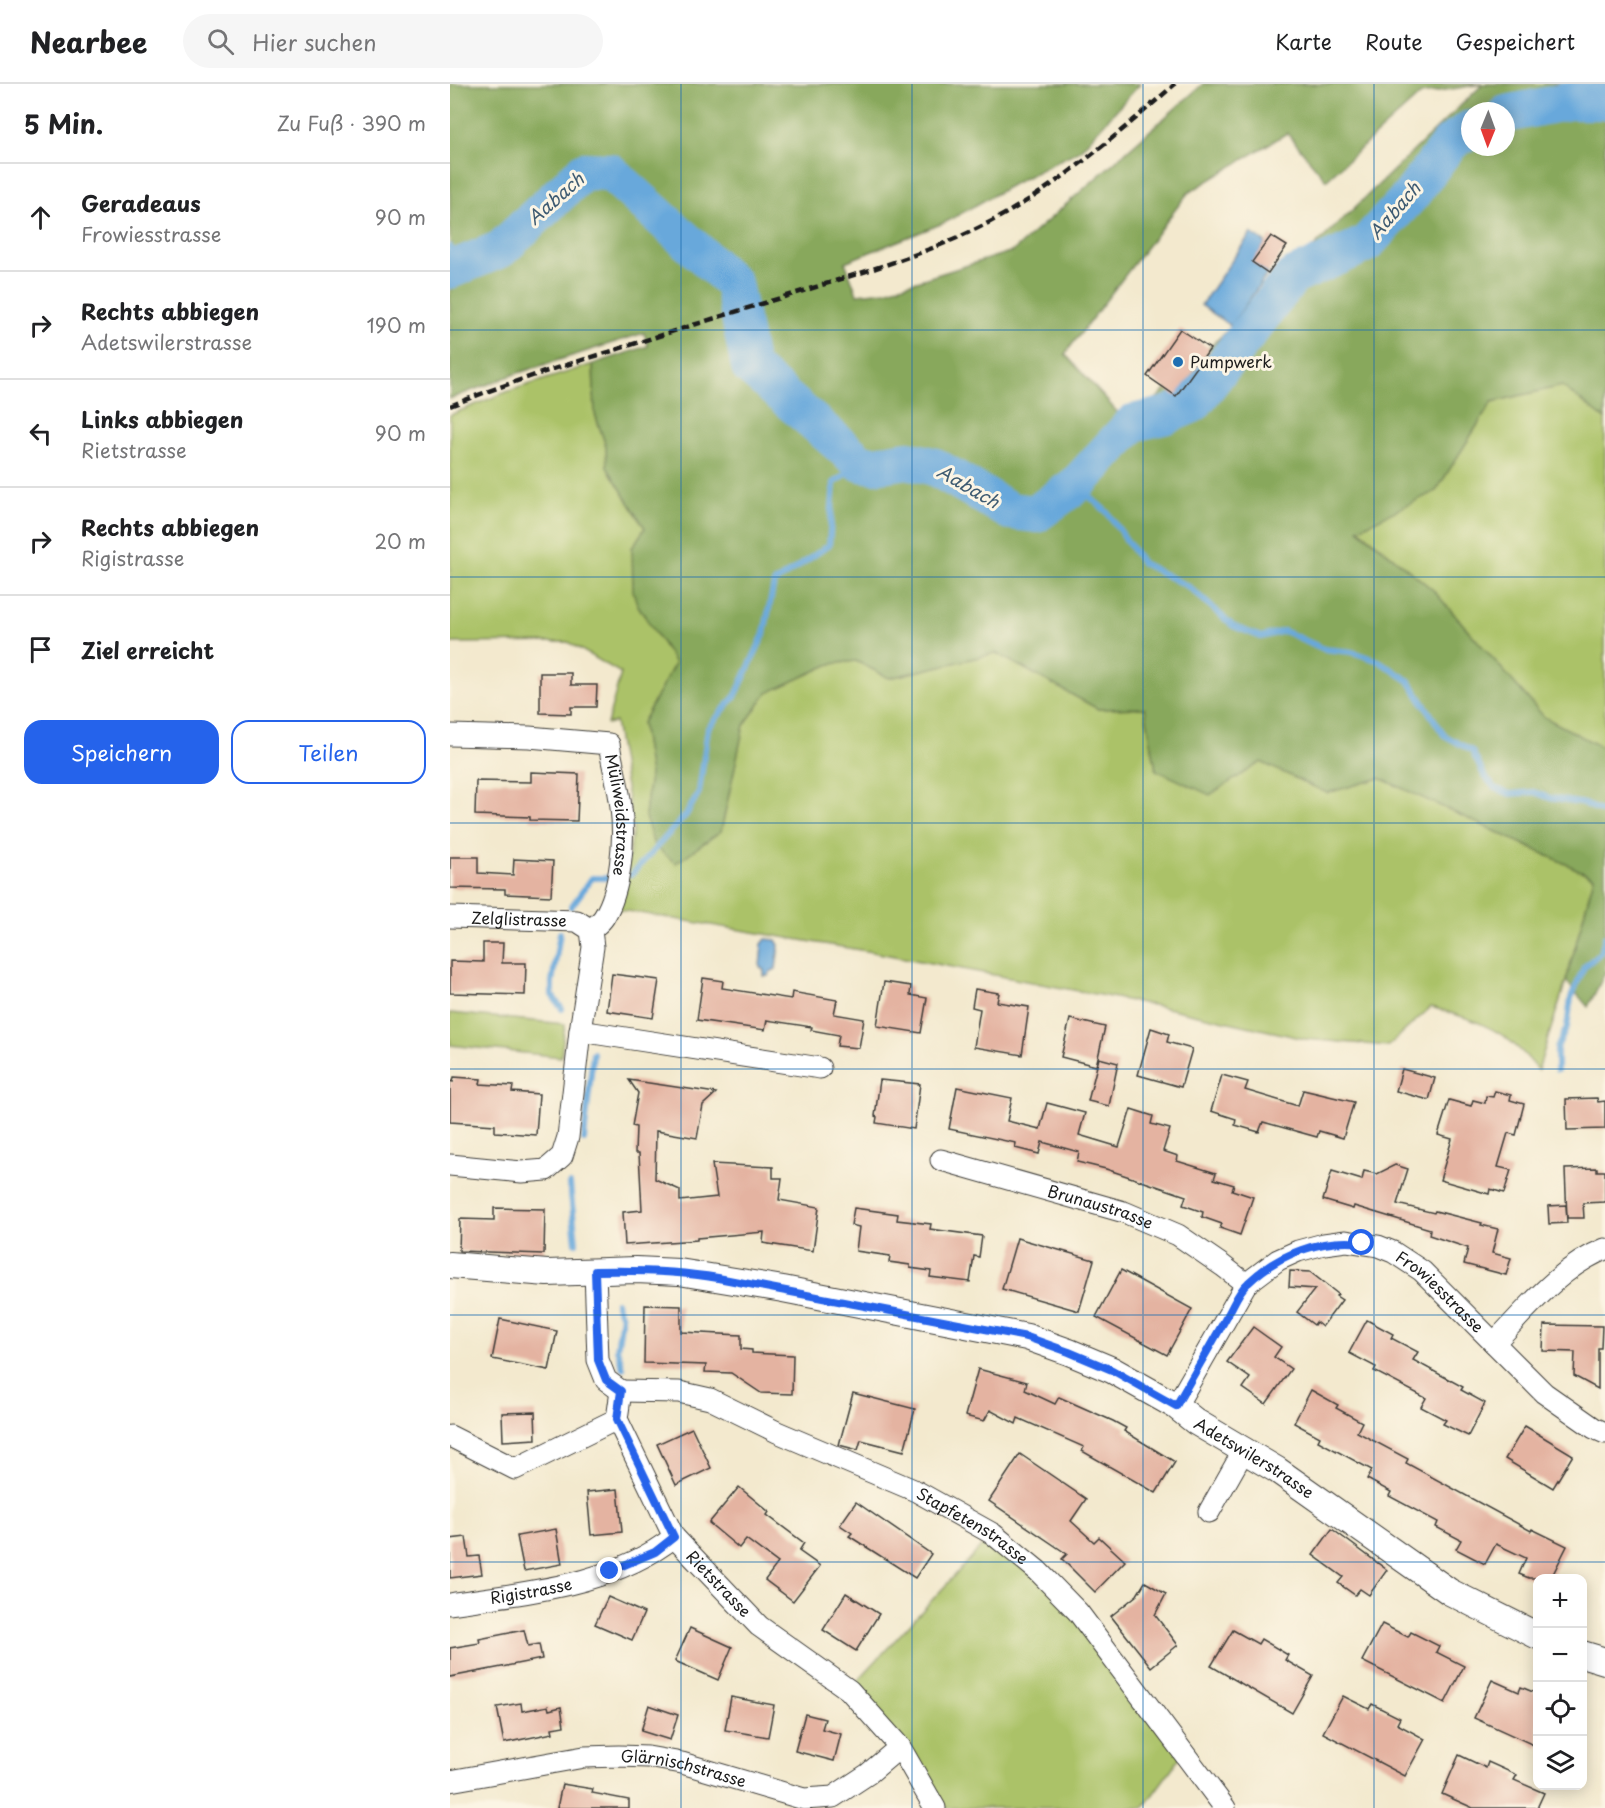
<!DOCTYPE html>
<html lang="de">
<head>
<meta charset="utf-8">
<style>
  :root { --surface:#fff; --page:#f6f6f6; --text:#202124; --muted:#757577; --line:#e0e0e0; --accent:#2563eb }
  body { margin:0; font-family:"Playpen Sans",sans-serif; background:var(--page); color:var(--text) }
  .controls { position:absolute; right:18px; bottom:18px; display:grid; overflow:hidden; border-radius:12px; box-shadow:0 3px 15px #0003 }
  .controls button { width:54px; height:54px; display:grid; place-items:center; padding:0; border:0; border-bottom:2px solid var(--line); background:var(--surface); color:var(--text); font:30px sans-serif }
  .compass { position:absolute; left:1011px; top:18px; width:54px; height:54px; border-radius:50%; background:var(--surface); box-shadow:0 3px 15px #0003; rotate:181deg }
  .stop { position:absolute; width:18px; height:18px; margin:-14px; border:4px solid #2563eb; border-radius:50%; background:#fff }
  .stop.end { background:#2563eb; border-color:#fff; box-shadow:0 2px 6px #0008 }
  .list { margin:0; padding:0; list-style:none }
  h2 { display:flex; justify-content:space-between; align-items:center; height:78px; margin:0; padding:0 24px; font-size:26px }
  h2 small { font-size:20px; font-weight:400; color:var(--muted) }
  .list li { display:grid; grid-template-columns:39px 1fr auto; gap:18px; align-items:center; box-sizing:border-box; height:108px; padding:0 24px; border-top:2px solid var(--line) }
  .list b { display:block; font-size:22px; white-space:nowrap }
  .list p { margin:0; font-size:20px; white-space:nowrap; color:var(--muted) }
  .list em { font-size:20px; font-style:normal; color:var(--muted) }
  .actions { display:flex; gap:12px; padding:18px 24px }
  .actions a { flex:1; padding:14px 0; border:2px solid var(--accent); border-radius:18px; text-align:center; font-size:21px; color:var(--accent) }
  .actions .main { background:var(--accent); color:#fff }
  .icon { flex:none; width:33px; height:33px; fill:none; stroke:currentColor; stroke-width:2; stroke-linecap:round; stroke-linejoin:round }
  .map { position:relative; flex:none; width:1155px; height:1724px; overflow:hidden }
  header { display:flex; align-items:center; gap:36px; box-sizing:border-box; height:84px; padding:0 30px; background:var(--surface); border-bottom:2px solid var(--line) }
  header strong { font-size:28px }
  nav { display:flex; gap:33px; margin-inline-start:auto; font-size:21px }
  .search { width:420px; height:54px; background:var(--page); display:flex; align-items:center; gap:15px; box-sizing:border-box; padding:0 21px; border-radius:33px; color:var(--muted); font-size:22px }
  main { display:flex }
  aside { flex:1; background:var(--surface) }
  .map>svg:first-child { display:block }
  .green { fill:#abc268; stroke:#646f42; stroke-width:1.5 }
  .forest { fill:#88a85c; stroke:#52623c; stroke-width:1.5; fill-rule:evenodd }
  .water { fill:#67a8db; stroke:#42627c; stroke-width:1.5 }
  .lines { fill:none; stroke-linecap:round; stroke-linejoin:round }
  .stream { stroke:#67a8db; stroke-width:6 }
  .river { stroke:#67a8db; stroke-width:38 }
  .building { fill:#e4b3a1 }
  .minor-casing { stroke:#3c3b37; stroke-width:23 }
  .tertiary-casing { stroke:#3c3b37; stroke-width:28 }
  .minor { stroke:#fff; stroke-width:21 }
  .tertiary { stroke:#fff; stroke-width:26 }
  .rail { stroke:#1c1c1c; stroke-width:4.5; stroke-dasharray:9 4.5; stroke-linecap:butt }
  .route { stroke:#2563eb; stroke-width:8 }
  .grid { fill:none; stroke:#1f6fb2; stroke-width:1.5; stroke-opacity:0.55 }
  .poi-dot { fill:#1f6fb2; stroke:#fcf5e5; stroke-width:2 }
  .labels { text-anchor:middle; stroke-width:6; stroke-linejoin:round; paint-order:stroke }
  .poi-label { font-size:16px; fill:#1c1c1c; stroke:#fcf5e5; text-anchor:start }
  .street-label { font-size:16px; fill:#1c1c1c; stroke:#fcf5e5 }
  .water-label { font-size:18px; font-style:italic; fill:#3e5b72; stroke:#fcf5e5 }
</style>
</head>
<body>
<header>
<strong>Nearbee</strong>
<div class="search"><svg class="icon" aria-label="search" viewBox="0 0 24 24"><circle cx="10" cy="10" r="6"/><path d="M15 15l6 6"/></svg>Hier suchen</div>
<nav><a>Karte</a><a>Route</a><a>Gespeichert</a></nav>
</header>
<main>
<aside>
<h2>5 Min.<small>Zu Fuß · 390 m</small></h2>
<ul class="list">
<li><svg class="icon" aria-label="ahead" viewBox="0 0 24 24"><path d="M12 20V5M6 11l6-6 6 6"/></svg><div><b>Geradeaus</b><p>Frowiesstrasse</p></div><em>90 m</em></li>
<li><svg class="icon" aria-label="right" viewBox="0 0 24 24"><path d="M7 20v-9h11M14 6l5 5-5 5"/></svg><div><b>Rechts abbiegen</b><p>Adetswilerstrasse</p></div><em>190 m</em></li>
<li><svg class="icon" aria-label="left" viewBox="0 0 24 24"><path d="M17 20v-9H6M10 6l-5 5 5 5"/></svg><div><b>Links abbiegen</b><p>Rietstrasse</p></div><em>90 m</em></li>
<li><svg class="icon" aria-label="right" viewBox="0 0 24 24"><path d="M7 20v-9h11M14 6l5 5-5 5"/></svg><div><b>Rechts abbiegen</b><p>Rigistrasse</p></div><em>20 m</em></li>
<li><svg class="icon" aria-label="arrive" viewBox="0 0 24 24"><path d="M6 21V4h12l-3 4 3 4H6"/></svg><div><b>Ziel erreicht</b></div></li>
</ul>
<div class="actions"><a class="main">Speichern</a><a>Teilen</a></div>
</aside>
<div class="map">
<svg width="1155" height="1724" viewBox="0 0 1155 1724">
  <rect width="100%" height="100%" fill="#fcf5e5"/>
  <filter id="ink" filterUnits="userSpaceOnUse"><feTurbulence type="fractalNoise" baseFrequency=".0167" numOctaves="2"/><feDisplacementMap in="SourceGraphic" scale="12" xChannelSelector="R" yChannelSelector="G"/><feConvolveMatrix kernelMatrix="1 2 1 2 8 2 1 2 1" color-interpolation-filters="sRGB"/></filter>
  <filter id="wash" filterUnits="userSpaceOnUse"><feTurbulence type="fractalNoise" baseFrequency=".008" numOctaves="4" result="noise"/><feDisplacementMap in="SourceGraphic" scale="24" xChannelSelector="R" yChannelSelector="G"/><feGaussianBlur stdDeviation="1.35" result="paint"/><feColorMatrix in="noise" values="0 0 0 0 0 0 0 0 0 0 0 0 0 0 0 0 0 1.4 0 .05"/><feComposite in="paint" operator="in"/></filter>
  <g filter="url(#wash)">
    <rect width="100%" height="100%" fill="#f3e9ce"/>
    <g class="green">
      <path d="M 143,280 L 145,330 L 156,362 L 157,383 L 195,444 L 182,464 L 187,520 L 225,579 L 192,639 L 200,690 L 195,732 L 271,747 L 294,641 L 317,609 L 380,580 L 406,577 L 440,594 L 546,569 L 648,625 L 695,624 L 706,686 L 811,678 L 877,709 L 930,694 L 1144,793 L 1116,897 L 1088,986 C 1082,979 1076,971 1069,965 C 1046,941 1011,932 981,923 L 938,962 L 855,955 L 708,922 L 428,869 L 165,825 L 175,795 L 183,745 L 165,638 L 157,640 L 171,589 L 118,558 L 0,559 L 0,331 L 59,307 Z"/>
      <polygon points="1112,302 1155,335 1155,665 1094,633 983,506 908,444 986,407 1042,318"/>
      <polygon points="0,929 115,940 111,973 0,961"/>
      <polygon points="543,1450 588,1487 734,1668 693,1724 485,1724 399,1606"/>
    </g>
    <path class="forest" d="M 0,0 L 690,0 L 630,66 L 565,99 L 496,138 L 395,178 L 407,210 L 435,207 L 563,167 L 753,0 L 1155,0 L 1155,335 L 1112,302 L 1042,318 L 986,407 L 908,445 L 983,506 L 1094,633 L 1155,665 L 1155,889 L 1138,923 L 1116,897 L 1144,793 L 930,694 L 877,709 L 811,678 L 760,711 L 706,686 L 695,624 L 648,625 L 546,569 L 439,594 L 406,577 L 380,580 L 317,609 L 294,641 L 271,747 L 226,779 L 204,762 L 195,732 L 200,690 L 192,639 L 225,579 L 187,520 L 183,507 L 182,464 L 195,444 L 157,383 L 156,362 L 145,330 L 143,280 L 198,262 L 194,249 L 65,290 L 0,315 ZM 1033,0 L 679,341 L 615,270 L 738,109 L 837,49 L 876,96 L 971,10 ZM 1020,27 L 1056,27 L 1056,63 L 1020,63 Z"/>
    <g class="water">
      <polygon points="801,149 816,159 803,178 818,189 781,242 751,221"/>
      <polygon points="316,855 326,856 329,861 326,885 320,888 318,892 314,892 314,886 310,883 312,860"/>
    </g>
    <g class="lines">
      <g class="stream">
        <polyline points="0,163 13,181"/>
        <polyline points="626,401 657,428 692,479 739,503 783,542 811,553 834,547 874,565 902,568 929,577 959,597 994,651 1022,667 1034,691 1045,704 1060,710 1084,708 1100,714 1135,720 1155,729"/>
        <polyline points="181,791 236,731 249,708 258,644 286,611 314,550 324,499 379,461 384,399 411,379"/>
        <polyline points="121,823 142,794 157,794"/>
        <polyline points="110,849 102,898 102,911 112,925"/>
        <polyline points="1107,986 1107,964 1117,943 1121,914 1134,883 1151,868 1155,853"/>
        <polyline points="134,1056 143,969"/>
        <polyline points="120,1100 126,1159"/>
        <polyline points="166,1218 172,1233 167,1265 173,1284"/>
      </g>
      <g class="river">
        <polyline points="1056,30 1120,17 1155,17"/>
        <polyline points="0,186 51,165 134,87 160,88 283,199 300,283 411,379 424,381 458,376 485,383 560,427 586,430 626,401 683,339 717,331 743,320 842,193 916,160 961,111 999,60 1020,45"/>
      </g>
    </g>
    <g id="blocks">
      <g class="building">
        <polygon points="821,152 837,162 818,189 802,178"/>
        <polygon points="730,245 760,265 726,312 697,292"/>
        <polygon points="90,589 121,589 121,601 147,601 146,623 121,623 121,630 90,629"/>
        <polygon points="81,688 129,690 127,737 80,736 80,733 25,731 26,697 81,698"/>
        <polygon points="0,773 28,773 28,789 63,791 64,775 103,777 101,812 55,810 55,805 0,804"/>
        <polygon points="33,859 53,859 52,879 76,879 75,911 0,909 0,877 33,878"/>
        <polygon points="162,890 209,896 203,934 157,927"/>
        <polygon points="253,894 273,897 272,904 341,915 342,908 387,916 384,930 414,935 409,964 387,962 389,951 361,946 362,943 317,936 315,946 247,936"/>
        <polygon points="434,898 461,902 460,911 477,914 471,949 427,942"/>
        <polygon points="525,905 549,909 547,918 579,923 572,971 524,963 530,925 522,923"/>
        <polygon points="620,935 655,943 646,982 611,973"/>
        <polygon points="701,944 719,950 717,958 742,965 731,1003 688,991"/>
        <polygon points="649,974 668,979 659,1022 638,1017"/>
        <polygon points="952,985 985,994 979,1016 946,1007"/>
        <polygon points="772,991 798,998 795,1006 848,1022 853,1006 904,1018 893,1054 869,1047 867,1053 813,1038 809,1048 785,1041 786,1035 761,1027"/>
        <polygon points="4,993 31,995 30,1000 63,1002 62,1008 89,1010 86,1051 45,1048 45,1041 0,1038 0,997 3,998"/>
        <polygon points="179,996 266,1009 253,1021 247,1054 206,1047 205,1095 230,1106 230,1117 267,1113 262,1080 323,1083 323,1094 332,1094 329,1116 369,1123 363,1167 313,1159 314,1148 247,1154 247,1156 175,1161 173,1128 192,1126 189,1069 185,1069 186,1043 182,1042 188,1009"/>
        <polygon points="430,996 470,1000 464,1045 426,1039 427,1033 425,1032"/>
        <polygon points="507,1003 562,1014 557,1037 590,1045 597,1019 635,1029 629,1051 669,1063 681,1025 703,1032 701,1040 720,1045 713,1067 728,1072 727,1077 766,1089 764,1095 784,1101 782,1106 803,1113 790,1151 770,1144 772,1140 752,1133 753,1128 733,1121 736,1112 656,1085 627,1078 629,1068 592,1058 589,1070 565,1064 566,1059 499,1045"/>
        <polygon points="1045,1007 1061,1011 1060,1016 1074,1020 1066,1051 1058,1049 1048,1083 1061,1086 1054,1109 1040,1105 1039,1110 990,1096 1002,1055 988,1051 999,1016 1021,1022 1023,1016 1035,1019 1036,1012 1043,1013"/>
        <polygon points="1147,1014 1148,1018 1155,1017 1155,1045 1117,1046 1116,1015"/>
        <polygon points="945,1081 958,1085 947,1120 984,1129 985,1127 1032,1139 1031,1141 1048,1145 1042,1169 1061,1174 1056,1191 1014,1180 1018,1164 979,1151 980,1145 904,1122 903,1125 873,1116 882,1087 912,1096 914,1087 927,1090"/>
        <polygon points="1147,1084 1147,1087 1155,1087 1155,1118 1133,1119 1134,1134 1117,1134 1115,1085"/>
        <polygon points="1116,1121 1117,1139 1099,1140 1098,1122"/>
        <polygon points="44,1124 95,1125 94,1170 9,1167 10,1135 44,1136"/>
        <polygon points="404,1124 448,1130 447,1136 481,1140 480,1145 532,1152 529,1173 524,1172 520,1198 480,1193 481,1187 460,1184 460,1181 439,1178 440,1172 406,1167 409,1143 401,1141"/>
        <polygon points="567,1154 644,1176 629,1227 552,1205"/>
        <polygon points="671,1186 742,1225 717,1271 646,1233"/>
        <polygon points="840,1187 860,1188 888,1210 886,1212 892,1216 872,1243 866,1238 864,1241 847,1228 865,1205 839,1203"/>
        <polygon points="195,1221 231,1222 231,1248 291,1251 291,1265 302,1266 302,1269 343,1271 342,1310 311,1309 281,1289 255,1288 256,1281 194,1279"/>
        <polygon points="50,1235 107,1247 99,1286 42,1275"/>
        <polygon points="917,1236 943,1250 941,1254 968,1268 963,1276 1013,1303 1011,1306 1035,1319 1018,1352 993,1340 996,1336 971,1323 976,1314 924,1287 926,1283 899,1269"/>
        <polygon points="1094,1241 1152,1242 1151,1264 1148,1264 1148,1305 1124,1292 1125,1268 1093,1267"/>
        <polygon points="803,1243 831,1263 824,1273 841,1285 816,1320 793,1304 800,1294 777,1278"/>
        <polygon points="528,1285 577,1298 575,1306 605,1320 609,1313 663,1337 676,1344 674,1347 725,1378 706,1409 632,1367 634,1363 568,1334 566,1340 540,1326 534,1337 515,1332"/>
        <polygon points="861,1306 888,1321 886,1324 912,1338 907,1348 958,1375 956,1379 1081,1447 1082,1445 1117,1462 1101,1494 1079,1494 1069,1490 1076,1474 1046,1460 1035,1480 1006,1465 1011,1456 986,1443 988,1438 939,1412 941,1408 917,1395 922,1386 868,1357 870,1353 844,1339"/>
        <polygon points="403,1309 465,1325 454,1367 411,1356 408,1366 389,1361"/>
        <polygon points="85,1328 86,1355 53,1357 52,1329"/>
        <polygon points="1075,1342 1123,1371 1103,1404 1055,1375"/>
        <polygon points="242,1344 261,1384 226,1401 207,1360"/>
        <polygon points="570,1370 636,1415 621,1437 644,1458 649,1453 675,1477 645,1508 612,1475 617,1470 539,1417"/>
        <polygon points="289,1403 319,1428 317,1431 354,1459 349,1467 370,1482 343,1517 315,1496 328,1479 296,1455 289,1464 259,1439"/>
        <polygon points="168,1405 172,1448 141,1451 137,1408"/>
        <polygon points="406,1418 481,1470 465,1494 399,1452 402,1449 390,1441"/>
        <polygon points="106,1445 112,1480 74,1487 67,1452"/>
        <polygon points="882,1445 937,1486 919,1511 910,1505 905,1511 888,1499 893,1493 863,1471"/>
        <polygon points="16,1453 19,1473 29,1472 32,1490 0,1494 0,1455"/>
        <polygon points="695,1498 716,1510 705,1531 728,1561 701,1583 661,1532 687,1511"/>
        <polygon points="396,1509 429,1530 406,1567 373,1546"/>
        <polygon points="158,1513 194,1529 182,1556 145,1540"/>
        <polygon points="932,1540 958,1553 961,1548 989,1562 986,1568 1014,1582 995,1619 912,1577"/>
        <polygon points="240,1544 282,1563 268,1596 225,1577"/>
        <polygon points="74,1546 78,1562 89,1560 92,1575 0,1593 0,1564 30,1559 29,1555"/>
        <polygon points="783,1546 808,1560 811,1555 838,1571 835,1576 863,1592 842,1629 761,1582"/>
        <polygon points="1042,1596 1069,1608 1071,1603 1088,1610 1088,1663 1024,1634"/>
        <polygon points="893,1612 919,1625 922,1620 950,1634 947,1640 975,1655 955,1692 873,1649"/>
        <polygon points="281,1613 324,1621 318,1653 275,1646"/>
        <polygon points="71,1619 72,1627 98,1622 99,1626 111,1623 114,1642 102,1644 103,1649 54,1659 47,1623"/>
        <polygon points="199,1621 228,1631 220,1656 191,1647"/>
        <polygon points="355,1630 375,1635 372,1645 391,1650 384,1677 345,1667"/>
        <polygon points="1009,1671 1036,1684 1038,1678 1067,1691 1064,1696 1094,1709 1087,1724 1023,1724 992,1710"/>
        <polygon points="112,1700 143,1705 142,1709 179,1716 179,1724 107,1724"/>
      </g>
    </g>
  </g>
  <g filter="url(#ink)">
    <use href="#blocks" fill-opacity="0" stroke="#3c3b37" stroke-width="1.5"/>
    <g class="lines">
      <defs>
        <g id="minor">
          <path id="s1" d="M 0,651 L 79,653 L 159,660 C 162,681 169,702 171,724 C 175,755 171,806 154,833 C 151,838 145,842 141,846"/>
          <path id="s2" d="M 0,833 L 127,837 L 141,846 L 143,863 L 130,947 L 118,1053 L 112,1072 L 96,1086 L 72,1088 L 0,1081"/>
          <polyline points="130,947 370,984"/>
          <path id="s3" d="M 491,1076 L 674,1128 L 728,1151 L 773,1182 L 796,1200"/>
          <polyline points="145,1187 148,1276 156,1296 171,1307"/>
          <path d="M 1044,1259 C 1077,1225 1110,1183 1155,1165"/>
          <path id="s4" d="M 171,1307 L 229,1308 L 260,1315 L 327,1348 L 466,1407 L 543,1450 L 588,1487 L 628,1528 L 775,1724"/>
          <path id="s5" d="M 171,1307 L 167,1335 L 224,1453 L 309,1542 L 399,1606 L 450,1663 L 485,1724"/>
          <path id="s6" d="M 726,1322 L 796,1200 L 828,1176 L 848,1167 L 874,1160 L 896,1157 L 928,1162 L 943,1168 L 972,1187 L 1094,1309 L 1144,1344 L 1155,1349"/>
          <polyline points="0,1352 65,1385 167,1335"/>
          <polyline points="759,1428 794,1366"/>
          <path id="s7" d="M 0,1520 C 76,1508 162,1502 224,1453"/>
          <path id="s8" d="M 0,1697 L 134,1673 L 169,1672 L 198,1673 L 232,1679 L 354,1715 L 383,1713 L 418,1690 L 450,1663"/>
        </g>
        <g id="tertiary">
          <path id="s9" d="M 0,1181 L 97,1189 L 186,1186 L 229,1188 L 333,1205 L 577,1253 L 619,1268 L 662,1286 L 726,1322 L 746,1338 L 827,1386 L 1000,1508 L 1088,1552"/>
          <polyline points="1132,1570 1155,1577"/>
        </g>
      </defs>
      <use href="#minor" class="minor-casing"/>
      <use href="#tertiary" class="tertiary-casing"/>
      <use href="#minor" class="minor"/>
      <use href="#tertiary" class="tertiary"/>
      <path class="rail" d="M 0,322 C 52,301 105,284 159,268 C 223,247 288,227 353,207 C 416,187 481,169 540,138 C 609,102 667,51 725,0"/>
    </g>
  </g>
  <g class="lines" filter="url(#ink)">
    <path class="route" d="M 160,1487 L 205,1468 L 224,1453 L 167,1335 L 171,1307 L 156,1296 L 148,1276 L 145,1187 C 187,1186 227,1187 268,1194 L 577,1253 L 619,1268 L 662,1286 L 726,1322 C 742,1293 760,1263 776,1234 C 783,1223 788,1207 798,1199 C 828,1170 871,1154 912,1159"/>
  </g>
  <path class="grid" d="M 231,0 L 231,1724M 462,0 L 462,1724M 693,0 L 693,1724M 924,0 L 924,1724M 0,246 L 1155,246M 0,493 L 1155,493M 0,739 L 1155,739M 0,985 L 1155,985M 0,1231 L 1155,1231M 0,1478 L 1155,1478"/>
  <circle class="poi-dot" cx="728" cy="278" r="6"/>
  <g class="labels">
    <g class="poi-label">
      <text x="740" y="284">Pumpwerk</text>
    </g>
    <g class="street-label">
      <text dy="6" stroke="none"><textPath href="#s1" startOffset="231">Müliweidstrasse</textPath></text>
      <text dy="6" stroke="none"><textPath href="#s2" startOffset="69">Zelglistrasse</textPath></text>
      <text dy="6" stroke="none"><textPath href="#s3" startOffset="166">Brunaustrasse</textPath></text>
      <text dy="6" stroke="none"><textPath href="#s6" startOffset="362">Frowiesstrasse</textPath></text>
      <text dy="6" stroke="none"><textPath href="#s9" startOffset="842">Adetswilerstrasse</textPath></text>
      <text dy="6" stroke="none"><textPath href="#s4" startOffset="382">Stapfetenstrasse</textPath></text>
      <text dy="6" stroke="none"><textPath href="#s5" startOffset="224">Rietstrasse</textPath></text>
      <text dy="6" stroke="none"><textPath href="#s7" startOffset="82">Rigistrasse</textPath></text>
      <text dy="6" stroke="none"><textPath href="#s8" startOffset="237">Glärnischstrasse</textPath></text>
    </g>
    <g class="water-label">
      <text transform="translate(106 115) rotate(-41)" y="6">Aabach</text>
      <text transform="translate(945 127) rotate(-49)" y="6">Aabach</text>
      <text transform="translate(518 403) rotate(30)" y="6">Aabach</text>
    </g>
  </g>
</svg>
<div class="controls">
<button>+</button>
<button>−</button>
<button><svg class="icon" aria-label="locate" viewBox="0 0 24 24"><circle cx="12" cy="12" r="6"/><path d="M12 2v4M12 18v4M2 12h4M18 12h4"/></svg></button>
<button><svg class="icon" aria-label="layers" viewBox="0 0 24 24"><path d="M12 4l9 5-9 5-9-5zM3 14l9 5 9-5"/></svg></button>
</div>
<svg class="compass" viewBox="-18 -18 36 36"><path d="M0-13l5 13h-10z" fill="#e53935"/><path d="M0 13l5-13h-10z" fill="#757577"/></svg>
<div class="stop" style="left:912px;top:1159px"></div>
<div class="stop end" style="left:160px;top:1487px"></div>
</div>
</main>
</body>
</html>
